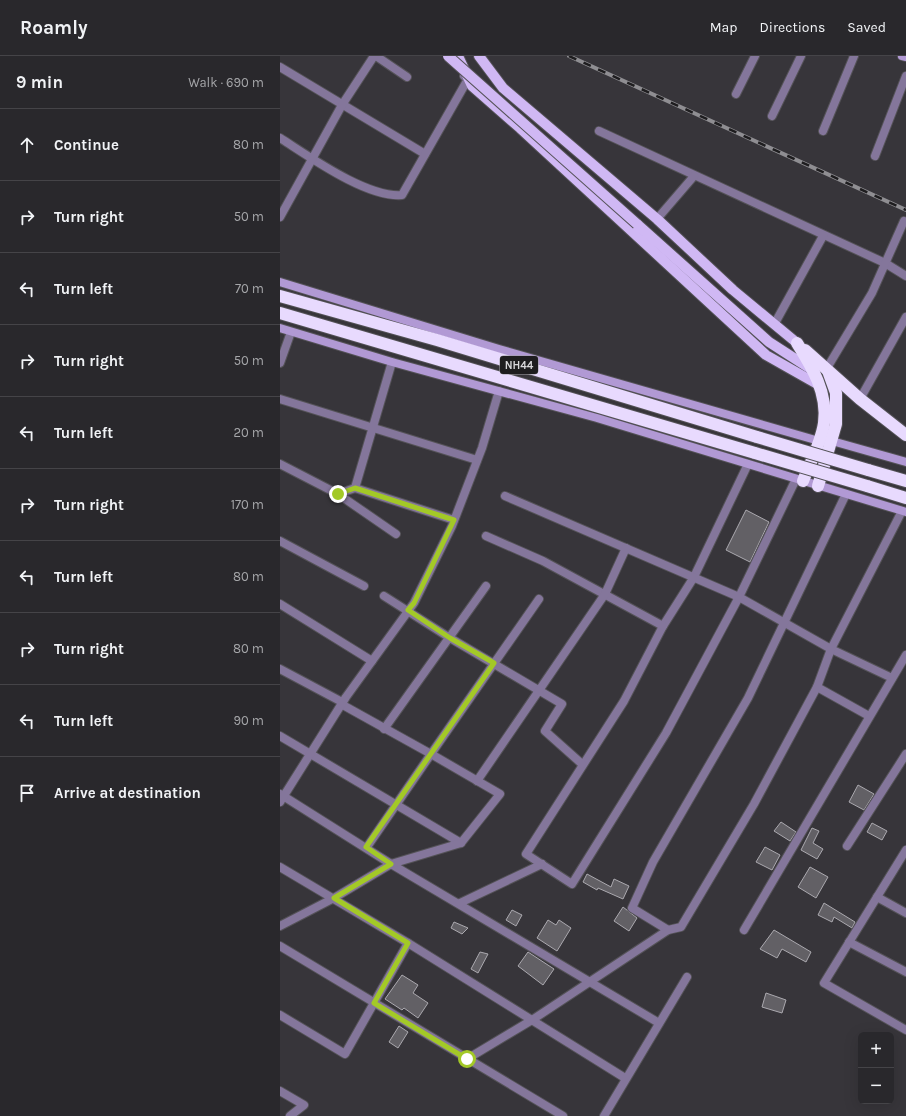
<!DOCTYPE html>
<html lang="en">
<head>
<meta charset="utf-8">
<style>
  :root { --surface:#29282c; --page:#313034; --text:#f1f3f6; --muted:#a5a6a9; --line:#454448 }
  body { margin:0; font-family:Karla,sans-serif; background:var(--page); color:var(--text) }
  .controls { position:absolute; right:12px; bottom:12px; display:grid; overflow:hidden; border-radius:6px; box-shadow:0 4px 16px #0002 }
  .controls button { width:36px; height:36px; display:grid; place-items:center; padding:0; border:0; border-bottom:1px solid var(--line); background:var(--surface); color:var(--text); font:20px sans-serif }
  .stop { position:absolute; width:12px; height:12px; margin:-9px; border:3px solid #a3c927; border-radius:50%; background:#fff }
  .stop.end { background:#a3c927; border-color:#fff; box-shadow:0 1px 4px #0008 }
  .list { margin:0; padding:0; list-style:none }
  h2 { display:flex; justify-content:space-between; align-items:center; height:52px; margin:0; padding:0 16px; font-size:17px }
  h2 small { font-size:13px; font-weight:400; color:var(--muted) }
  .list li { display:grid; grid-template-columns:26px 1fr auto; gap:12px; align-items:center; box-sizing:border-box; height:72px; padding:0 16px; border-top:1px solid var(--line) }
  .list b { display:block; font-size:15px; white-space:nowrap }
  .list em { font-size:13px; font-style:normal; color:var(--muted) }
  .icon { flex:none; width:22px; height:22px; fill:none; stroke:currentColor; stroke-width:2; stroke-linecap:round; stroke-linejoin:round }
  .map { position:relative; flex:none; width:626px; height:1060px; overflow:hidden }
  header { display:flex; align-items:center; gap:24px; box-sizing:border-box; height:56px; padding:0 20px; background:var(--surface); border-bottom:1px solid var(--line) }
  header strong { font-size:19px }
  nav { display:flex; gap:22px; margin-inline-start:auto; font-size:14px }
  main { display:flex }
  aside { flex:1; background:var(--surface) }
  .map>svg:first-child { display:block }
  .building { fill:#626065; stroke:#aba9af }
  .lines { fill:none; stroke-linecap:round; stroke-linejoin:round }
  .street-casing { stroke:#545257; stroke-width:10 }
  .secondary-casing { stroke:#545257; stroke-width:10 }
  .primary-casing { stroke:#545257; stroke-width:12 }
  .highway-casing { stroke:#545257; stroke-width:14 }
  .street { stroke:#84769b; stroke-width:8 }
  .secondary { stroke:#b199d4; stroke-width:8 }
  .primary { stroke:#d0b8f4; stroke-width:10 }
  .highway { stroke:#e8dafe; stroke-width:12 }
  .rail-casing { stroke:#8f8e92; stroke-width:4 }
  .rail { stroke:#1e1d1f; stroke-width:2.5; stroke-dasharray:8; stroke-linecap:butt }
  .primary-bridge-casing { stroke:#545257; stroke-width:12; stroke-linecap:butt }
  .highway-bridge-casing { stroke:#545257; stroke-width:14; stroke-linecap:butt }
  .primary-bridge { stroke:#d0b8f4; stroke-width:10 }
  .highway-bridge { stroke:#e8dafe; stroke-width:12 }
  .route { stroke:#a3c927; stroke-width:5 }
  .labels { text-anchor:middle; stroke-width:4; stroke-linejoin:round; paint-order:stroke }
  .shield { fill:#1e1d1f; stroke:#a1a0a3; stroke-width:1 }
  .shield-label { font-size:11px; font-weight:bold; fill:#d9d8db }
</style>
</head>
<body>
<header>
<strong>Roamly</strong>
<nav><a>Map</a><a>Directions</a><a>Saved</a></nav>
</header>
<main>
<aside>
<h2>9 min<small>Walk · 690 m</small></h2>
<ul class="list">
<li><svg class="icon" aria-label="ahead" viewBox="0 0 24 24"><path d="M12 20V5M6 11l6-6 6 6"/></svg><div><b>Continue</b></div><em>80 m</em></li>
<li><svg class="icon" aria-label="right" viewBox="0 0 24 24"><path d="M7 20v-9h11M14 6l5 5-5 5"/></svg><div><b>Turn right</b></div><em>50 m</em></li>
<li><svg class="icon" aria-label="left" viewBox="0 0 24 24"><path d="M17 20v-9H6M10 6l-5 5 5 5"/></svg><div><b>Turn left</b></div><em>70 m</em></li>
<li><svg class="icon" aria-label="right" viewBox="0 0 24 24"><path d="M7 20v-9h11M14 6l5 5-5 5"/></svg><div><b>Turn right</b></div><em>50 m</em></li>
<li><svg class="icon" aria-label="left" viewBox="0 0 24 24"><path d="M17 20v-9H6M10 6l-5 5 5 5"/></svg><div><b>Turn left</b></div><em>20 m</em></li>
<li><svg class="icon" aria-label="right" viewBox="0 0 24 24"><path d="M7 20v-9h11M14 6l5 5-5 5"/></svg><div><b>Turn right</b></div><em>170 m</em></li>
<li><svg class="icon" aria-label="left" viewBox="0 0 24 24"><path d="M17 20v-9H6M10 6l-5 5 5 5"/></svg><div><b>Turn left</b></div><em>80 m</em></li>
<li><svg class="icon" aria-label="right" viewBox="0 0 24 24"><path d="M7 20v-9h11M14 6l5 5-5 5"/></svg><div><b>Turn right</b></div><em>80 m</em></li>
<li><svg class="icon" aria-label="left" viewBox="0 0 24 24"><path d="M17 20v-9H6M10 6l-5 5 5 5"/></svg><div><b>Turn left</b></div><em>90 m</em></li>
<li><svg class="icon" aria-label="arrive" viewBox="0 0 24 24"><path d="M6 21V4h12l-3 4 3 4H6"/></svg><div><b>Arrive at destination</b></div></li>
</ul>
</aside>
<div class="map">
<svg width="626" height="1060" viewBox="0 0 626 1060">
  <rect width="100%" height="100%" fill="#37353a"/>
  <g class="building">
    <polygon points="466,454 489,466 470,506 446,494"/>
    <polygon points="578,729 594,738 584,754 569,746"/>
    <polygon points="501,766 516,776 510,785 494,775"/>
    <polygon points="592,767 607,775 602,784 587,776"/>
    <polygon points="532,772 539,775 533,787 543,793 537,803 521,794"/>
    <polygon points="485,791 500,799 492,814 476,806"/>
    <polygon points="530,811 548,821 536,842 518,831"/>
    <polygon points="307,818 331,831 334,823 349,830 343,843 318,832 317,834 303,826"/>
    <polygon points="544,847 575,866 572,872 554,861 552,866 538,859"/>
    <polygon points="343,851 357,862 349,875 334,865"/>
    <polygon points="232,854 242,859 236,870 226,864"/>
    <polygon points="268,864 276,869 279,864 291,872 277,895 257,882"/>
    <polygon points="174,866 188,872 182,878 171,872"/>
    <polygon points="494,874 531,896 526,906 502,893 497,902 480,893"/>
    <polygon points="200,896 208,898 198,917 191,913"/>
    <polygon points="248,896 274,913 263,929 238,910"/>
    <polygon points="122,919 138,929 133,937 148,947 138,962 124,952 122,954 105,943"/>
    <polygon points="486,937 506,944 502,957 482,951"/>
    <polygon points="119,970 128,976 118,992 109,986"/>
  </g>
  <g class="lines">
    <defs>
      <g id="street">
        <polyline points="96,0 127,21"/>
        <polyline points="0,11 145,98"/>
        <polyline points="456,38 475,0"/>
        <polyline points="492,60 521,0"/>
        <polyline points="319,75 605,207 626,220"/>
        <polyline points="543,75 574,0"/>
        <path d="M 0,82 C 30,101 87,142 122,139 L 188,23 L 184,20"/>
        <polyline points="595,100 626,20"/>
        <polyline points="0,161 62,49 94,0"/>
        <polyline points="377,163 414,120"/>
        <polyline points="495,267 543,180"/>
        <polyline points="0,307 11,276"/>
        <polyline points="547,312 592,237 624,165"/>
        <polyline points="0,343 197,404"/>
        <polyline points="580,343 626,261"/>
        <polyline points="0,408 58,438 75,432 174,464"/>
        <polyline points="468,408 414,521 383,570 344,645 246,798 292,828 386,677 459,541 516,423"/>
        <polyline points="75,432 112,306"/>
        <polyline points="58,438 116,478"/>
        <polyline points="225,440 459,541 551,593 612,622"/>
        <polyline points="206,480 263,505 383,570"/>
        <polyline points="0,485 84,530"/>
        <polyline points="104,540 170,582 282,648 265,675 302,708"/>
        <polyline points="0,548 92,605"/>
        <polyline points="0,613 62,646"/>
        <polyline points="537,631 589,660"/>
        <polyline points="61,648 151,698 87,791"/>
        <polyline points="104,673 206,530"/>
        <polyline points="0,680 181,787 220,738 151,698 259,543"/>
        <polyline points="197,725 325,538 346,492"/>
        <polyline points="0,738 111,808 379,967"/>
        <polyline points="0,746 66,641 134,547 172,470 202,392 219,335"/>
        <polyline points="567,790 626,698"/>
        <polyline points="626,794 544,927 626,974"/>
        <polyline points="0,811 128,887 345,1022"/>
        <polyline points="597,841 626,857"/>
        <polyline points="180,847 262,808"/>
        <polyline points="0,870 54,842 111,808 181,787"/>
        <polyline points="388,874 352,852 373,806 468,642 566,438"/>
        <polyline points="464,874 626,599"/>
        <polyline points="569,886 626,916"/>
        <polyline points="0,890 283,1060"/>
        <polyline points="0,959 65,998 128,887"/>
        <polyline points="187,1003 252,964 388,874 401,871 474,748 537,631 551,593 622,455"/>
        <polyline points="0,1035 24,1049 10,1060"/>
        <polyline points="324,1060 407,921"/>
      </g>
      <g id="secondary">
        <polyline points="622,0 626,1"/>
        <polyline points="0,226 219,293 539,385 552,385 626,406"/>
        <polyline points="0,272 112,306 317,362 626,456"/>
      </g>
      <g id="primary">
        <polyline points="178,0 192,30 240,72 486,299 539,329"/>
        <polyline points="199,0 223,32 377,163 453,234 517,287"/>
        <polyline points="357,168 489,286 534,315"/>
      </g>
      <g id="highway">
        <polyline points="0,240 157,284 477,381"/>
        <polyline points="0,257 475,397"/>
        <path d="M 517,287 C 532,311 548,337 544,367 C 541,387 530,407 523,425"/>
        <polyline points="525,294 580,343 626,379"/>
        <polyline points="588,414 626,425"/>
        <polyline points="538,430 556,368 556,337 548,315"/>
        <polyline points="587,430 626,442"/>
      </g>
    </defs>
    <use href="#street" class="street-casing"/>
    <use href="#secondary" class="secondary-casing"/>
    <use href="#primary" class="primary-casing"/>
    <use href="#highway" class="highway-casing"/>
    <use href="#street" class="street"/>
    <use href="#secondary" class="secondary"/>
    <use href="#primary" class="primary"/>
    <use href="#highway" class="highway"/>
    <defs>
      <polyline id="rail" points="289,0 626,154"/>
    </defs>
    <use href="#rail" class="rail-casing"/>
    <use href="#rail" class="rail"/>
    <defs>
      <polyline id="primary-bridge" points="168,0 357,168"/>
      <g id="highway-bridge">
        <polyline points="477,381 588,414"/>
        <polyline points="475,397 587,430"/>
      </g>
    </defs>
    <use href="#primary-bridge" class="primary-bridge-casing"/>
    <use href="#highway-bridge" class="highway-bridge-casing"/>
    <use href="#primary-bridge" class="primary-bridge"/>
    <use href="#highway-bridge" class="highway-bridge"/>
  </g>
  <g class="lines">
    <polyline class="route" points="58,438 75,432 174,464 134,547 128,554 170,582 214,607 86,791 111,808 54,842 128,887 94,947 187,1003"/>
  </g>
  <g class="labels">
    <rect class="shield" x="220" y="300" width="38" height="18" rx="3"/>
    <g class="shield-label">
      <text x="239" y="313">NH44</text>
    </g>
  </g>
</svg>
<div class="controls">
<button>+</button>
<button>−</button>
</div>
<div class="stop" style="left:187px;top:1003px"></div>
<div class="stop end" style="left:58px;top:438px"></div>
</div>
</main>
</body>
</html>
